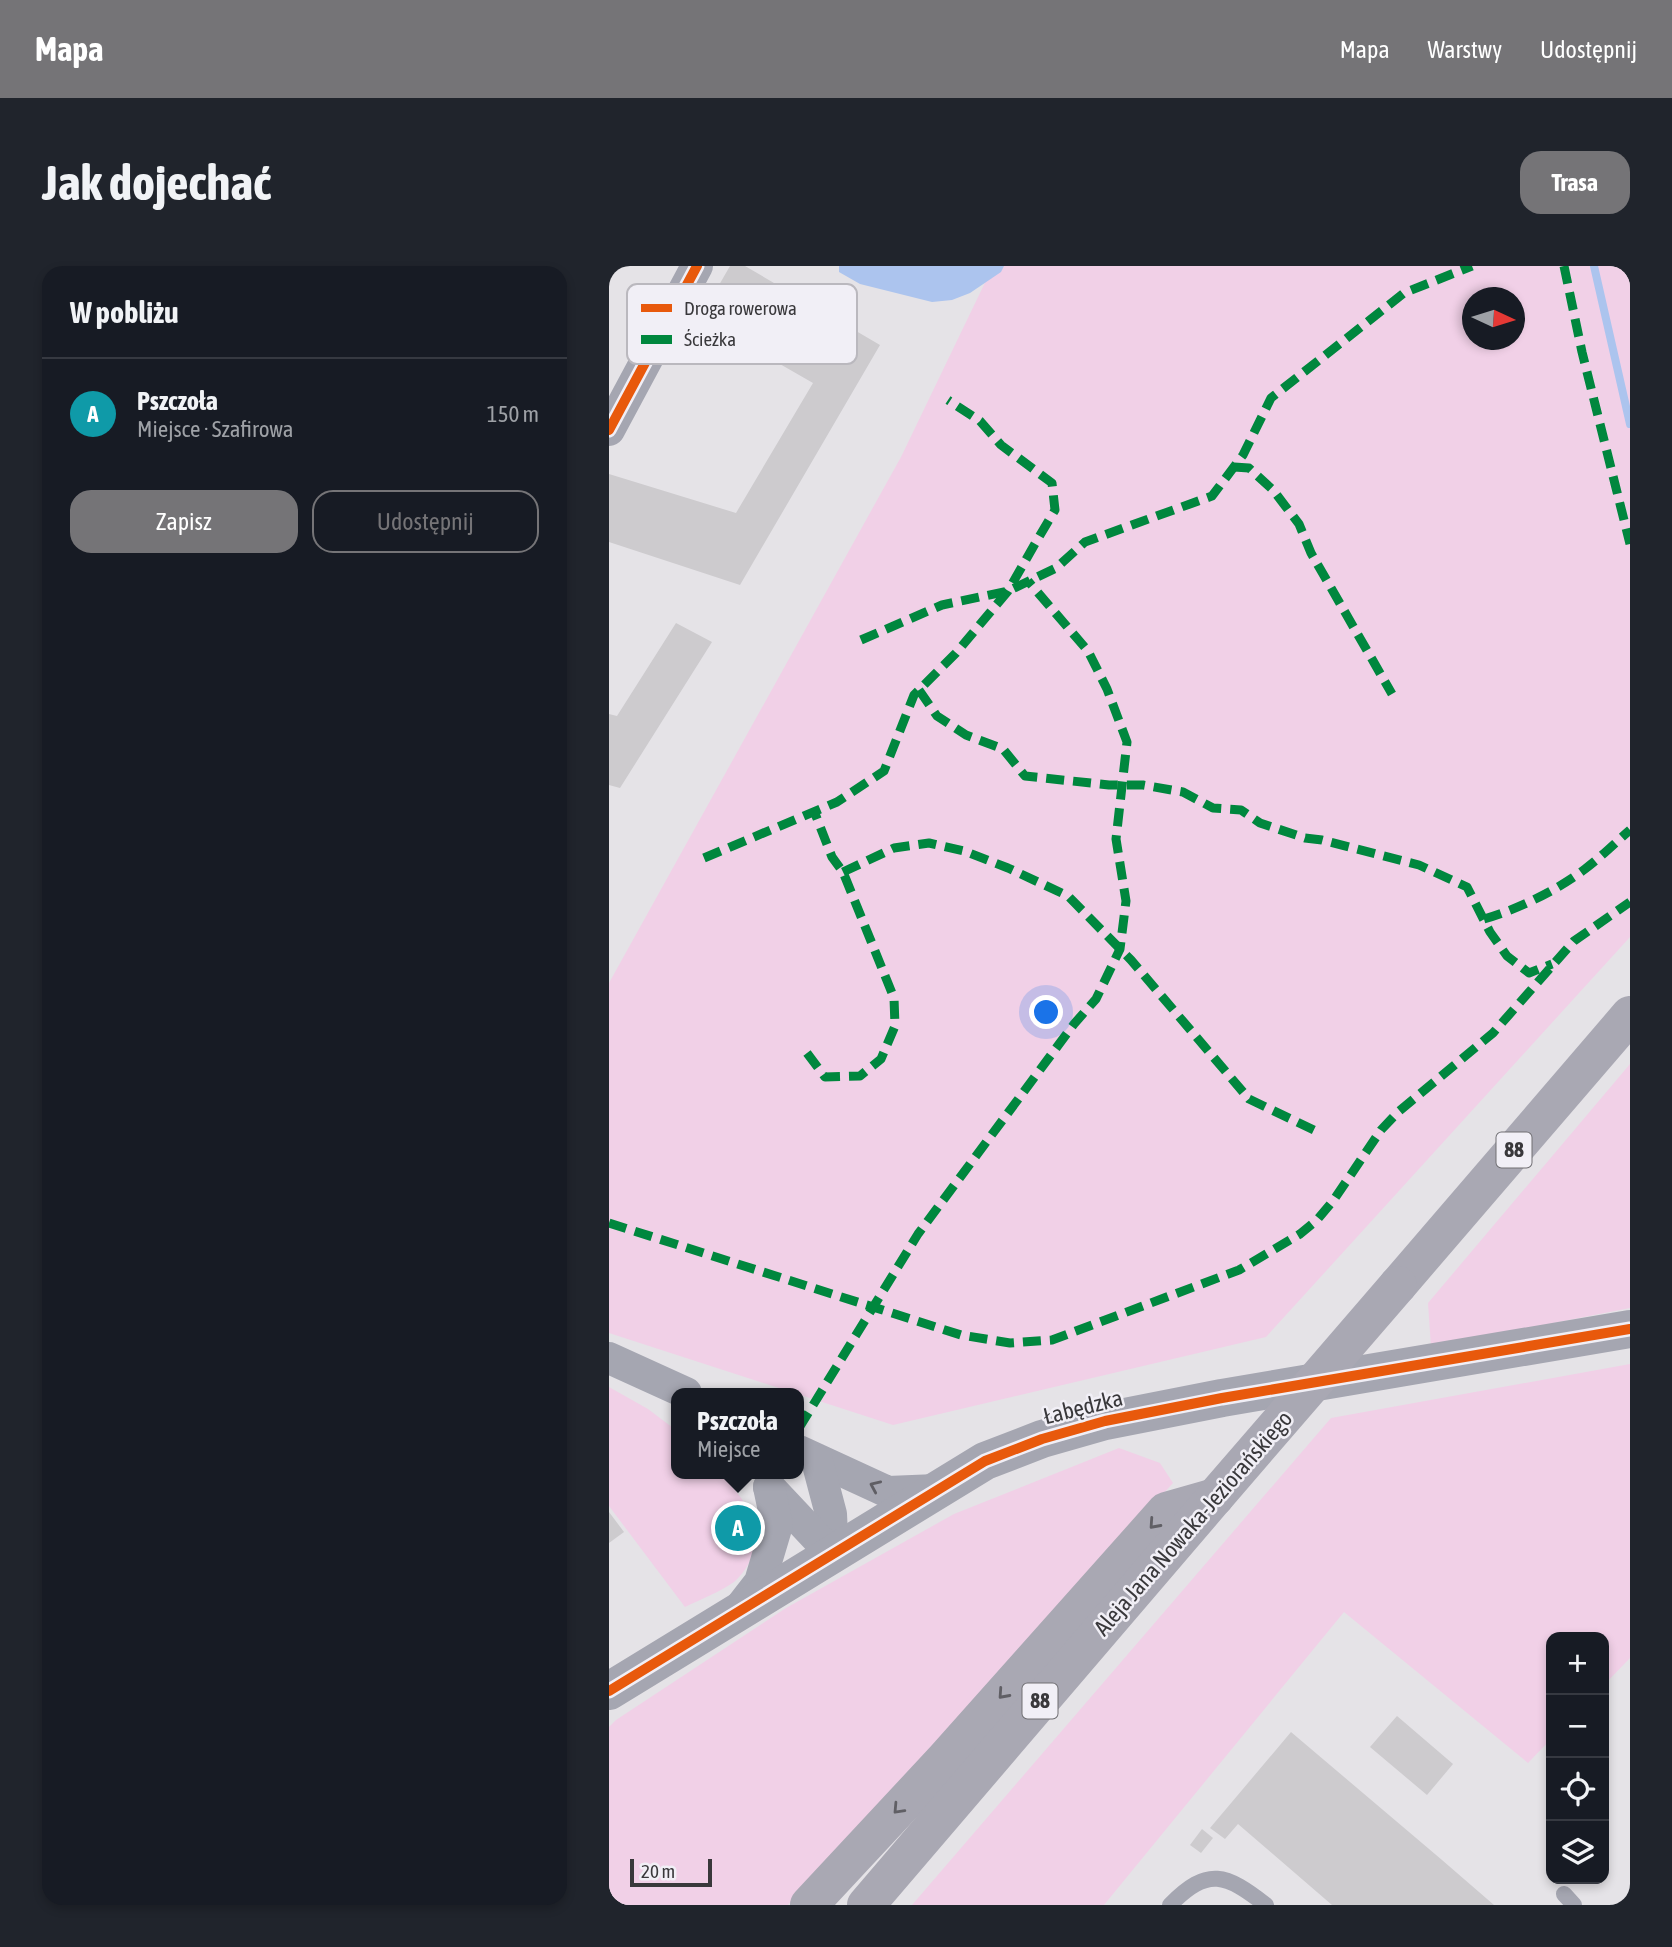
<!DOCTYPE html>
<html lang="pl">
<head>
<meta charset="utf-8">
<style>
  :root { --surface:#171b24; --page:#20242c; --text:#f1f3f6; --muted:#9ea1a6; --line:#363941; --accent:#757477 }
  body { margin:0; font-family:"Asap Condensed",sans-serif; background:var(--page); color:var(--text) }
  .controls { position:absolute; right:21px; bottom:21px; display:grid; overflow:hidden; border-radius:14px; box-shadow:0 4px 10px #0003 }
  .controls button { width:63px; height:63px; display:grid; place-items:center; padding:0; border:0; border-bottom:2px solid var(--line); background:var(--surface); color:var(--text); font:35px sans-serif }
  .compass { position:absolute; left:853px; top:21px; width:63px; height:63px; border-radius:50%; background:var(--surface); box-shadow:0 4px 10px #0003; rotate:94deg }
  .scale { position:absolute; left:21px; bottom:18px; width:82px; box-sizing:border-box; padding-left:7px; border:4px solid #39383b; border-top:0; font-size:19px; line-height:24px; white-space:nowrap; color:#39383b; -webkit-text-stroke:5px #f1eff6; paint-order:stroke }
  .you { position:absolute; left:438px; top:747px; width:24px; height:24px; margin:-18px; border:5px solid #fff; border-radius:50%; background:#1a73e8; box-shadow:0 0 0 10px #1a73e833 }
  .badge { display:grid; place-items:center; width:46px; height:46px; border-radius:50%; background:var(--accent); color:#fff; font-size:23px; font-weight:700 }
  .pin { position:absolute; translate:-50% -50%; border:4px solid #fff; box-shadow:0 2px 7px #0006 }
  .popup { position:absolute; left:62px; top:1122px; width:133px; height:91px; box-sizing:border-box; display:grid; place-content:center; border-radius:14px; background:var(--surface); filter:drop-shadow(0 2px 5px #0005); font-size:23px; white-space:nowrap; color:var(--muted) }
  .popup b { font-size:26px; color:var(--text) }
  .popup::after { content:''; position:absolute; left:50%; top:100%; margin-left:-14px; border:14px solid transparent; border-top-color:var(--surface) }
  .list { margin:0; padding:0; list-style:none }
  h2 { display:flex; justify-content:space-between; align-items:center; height:91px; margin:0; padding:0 28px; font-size:30px }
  h2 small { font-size:23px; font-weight:400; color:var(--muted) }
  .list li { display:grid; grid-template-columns:46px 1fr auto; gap:21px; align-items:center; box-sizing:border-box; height:112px; padding:0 28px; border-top:2px solid var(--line) }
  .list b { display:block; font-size:26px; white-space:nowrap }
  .list p { margin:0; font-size:23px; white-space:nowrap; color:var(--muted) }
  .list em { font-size:23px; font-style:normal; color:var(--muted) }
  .actions { display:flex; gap:14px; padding:21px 28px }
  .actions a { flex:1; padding:16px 0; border:2px solid var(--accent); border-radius:21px; text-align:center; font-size:24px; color:var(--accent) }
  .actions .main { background:var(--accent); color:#fff }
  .icon { flex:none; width:38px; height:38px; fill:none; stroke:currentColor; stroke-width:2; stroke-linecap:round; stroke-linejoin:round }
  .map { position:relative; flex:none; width:1021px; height:1639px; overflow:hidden; border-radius:21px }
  header { display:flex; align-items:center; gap:42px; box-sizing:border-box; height:98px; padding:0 35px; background:var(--accent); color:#fff }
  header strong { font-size:33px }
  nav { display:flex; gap:38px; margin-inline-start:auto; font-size:24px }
  .intro { display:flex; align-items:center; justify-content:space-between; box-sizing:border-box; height:168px; padding:0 42px }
  h1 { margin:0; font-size:49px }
  .button { padding:18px 32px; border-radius:21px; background:var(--accent); color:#fff; font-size:24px; font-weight:700 }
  main { display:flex; gap:42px; padding:0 42px }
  aside { flex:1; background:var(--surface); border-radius:21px; box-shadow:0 4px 10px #0003 }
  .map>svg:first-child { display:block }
  .green { fill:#f1d0e7; fill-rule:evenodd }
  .water { fill:#acc4ee }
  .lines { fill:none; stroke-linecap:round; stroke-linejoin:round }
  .stream { stroke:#acc4ee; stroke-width:8 }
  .building { fill:#cdcbce }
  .service { stroke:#a5a6b1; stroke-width:16 }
  .minor { stroke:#a5a6b1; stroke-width:32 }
  .tertiary { stroke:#a5a6b1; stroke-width:38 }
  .primary { stroke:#a9a8b3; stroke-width:38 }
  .primary-bridge { stroke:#a9a8b3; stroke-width:38 }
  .quiet { stroke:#00873e; stroke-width:9; stroke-dasharray:18 9; stroke-linecap:butt }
  .cycleway-casing { stroke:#f1eff6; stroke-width:15 }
  .cycleway { stroke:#e8590c; stroke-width:10 }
  .oneway { stroke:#5f5e64 }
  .oneway2 { stroke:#605f65 }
  .labels { text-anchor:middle; stroke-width:5; stroke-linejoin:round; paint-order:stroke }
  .shield { fill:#f1eff6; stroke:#706f73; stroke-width:2 }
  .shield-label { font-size:21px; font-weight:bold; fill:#39383b }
  .street-label { font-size:23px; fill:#39383b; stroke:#f1eff6 }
  .key { fill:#f1eff6; stroke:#bab8be; stroke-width:2 }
  .key-label { font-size:19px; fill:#39383b }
</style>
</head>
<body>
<header>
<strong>Mapa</strong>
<nav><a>Mapa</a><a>Warstwy</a><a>Udostępnij</a></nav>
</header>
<div class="intro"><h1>Jak dojechać</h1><a class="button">Trasa</a></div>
<main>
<aside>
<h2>W pobliżu<small></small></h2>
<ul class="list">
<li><span class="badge" style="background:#0f9aa8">A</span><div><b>Pszczoła</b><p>Miejsce · Szafirowa</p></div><em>150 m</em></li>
</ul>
<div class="actions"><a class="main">Zapisz</a><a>Udostępnij</a></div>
</aside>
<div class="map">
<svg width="1021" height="1639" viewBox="0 0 1021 1639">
  <rect width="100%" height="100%" fill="#e5e3e7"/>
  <g class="green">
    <path d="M 384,0 L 1021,0 L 1021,671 L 657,1071 L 284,1159 L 0,1067 L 0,717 L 292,191 ZM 864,32 L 906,32 L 906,74 L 864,74 Z"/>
    <polygon points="1021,798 1021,1042 822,1081 819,1037"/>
    <polygon points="1021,1098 1021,1392 995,1419 995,1371 942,1371 942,1473 919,1497 735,1346 495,1639 303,1639 722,1152"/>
    <path d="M 0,1121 L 39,1143 L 68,1165 L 68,1208 L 112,1208 C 134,1233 155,1254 143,1289 C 140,1299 133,1309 125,1316 C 111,1326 92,1333 76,1341 L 0,1240 Z"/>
    <polygon points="510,1182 551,1197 564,1217 179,1639 0,1639 0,1461 7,1454 177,1342 345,1248"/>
  </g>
  <polygon class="water" points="230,0 395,0 392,6 361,27 343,34 323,36 251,18 230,6"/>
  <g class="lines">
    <polyline class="stream" points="985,0 1021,158"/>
  </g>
  <g class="building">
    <polygon points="121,0 136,0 271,79 131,319 0,276 0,208 127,247 204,117 91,52"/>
    <polygon points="67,357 103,376 11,522 0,519 0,448 8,450"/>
    <polygon points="0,1246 15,1266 0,1277"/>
    <polygon points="788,1450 844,1498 818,1529 761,1481"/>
    <polygon points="682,1466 833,1594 885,1639 723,1639 629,1558 616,1573 601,1562"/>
    <polygon points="593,1563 604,1572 592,1587 581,1579"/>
  </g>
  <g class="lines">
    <g class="service">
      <polyline points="955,1628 965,1639"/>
      <path d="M 561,1639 C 599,1600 617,1608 657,1639"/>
    </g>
    <g class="minor">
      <polyline points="0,164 88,0"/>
      <polyline points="0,1092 77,1127"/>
      <polyline points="190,1185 279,1226 328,1224"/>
      <polyline points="208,1195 222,1248 224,1289"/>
      <polyline points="160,1221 224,1289"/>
      <polyline points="130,1343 151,1316 168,1259 160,1221"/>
    </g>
    <polyline class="tertiary" points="0,1425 376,1195 433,1173 496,1155 613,1132 1021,1063"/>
    <g class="primary">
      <polyline points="789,1019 1021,749"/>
      <polyline points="200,1639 336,1493 557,1245 606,1231"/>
      <polyline points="257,1639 606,1231"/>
    </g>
    <polyline class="primary-bridge" points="606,1231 789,1019"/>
    <g class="quiet">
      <polyline points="955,0 973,86 1021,278"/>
      <polyline points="625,201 640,202 664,224 690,258 702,287 783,428"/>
      <polyline points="252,374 333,339 399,325 447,302 476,276 603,230 634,189 662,132 795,27 863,0"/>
      <polyline points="310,424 328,450 357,469 394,483 416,510 500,519 534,519 574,526 604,542 632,544 651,557 696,572 713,574 810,599 858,621 881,666 898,690 920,707 943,698"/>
      <polyline points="95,592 228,536 275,505 305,429 347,387 399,325 427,276 446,244 443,217 392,179 371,155 339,134"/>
      <polyline points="234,606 285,582 320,577 355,585 399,602 459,630 522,694 640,833 709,866"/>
      <path d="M 875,653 C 907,644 949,624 976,603 C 992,591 1006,577 1021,564"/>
      <polyline points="198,787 216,811 251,810 272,793 286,760 285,732 234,606 223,591 205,545"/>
      <polyline points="0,957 352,1069 401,1077 443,1074 630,1004 691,968 708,954 724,935 772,864 789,846 884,767 965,675 1021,636"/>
      <polyline points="190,1162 309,968 465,758 487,733 511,683 517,635 507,573 518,476 498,423 479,385 419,315"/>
    </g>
    <defs>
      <g id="cycleway">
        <polyline points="0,164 88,0"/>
        <polyline points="0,1425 376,1195 433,1173 496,1155 613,1132 1021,1063"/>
      </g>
    </defs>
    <use href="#cycleway" class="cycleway-casing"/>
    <use href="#cycleway" class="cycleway"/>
  </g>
  <defs><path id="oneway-chevron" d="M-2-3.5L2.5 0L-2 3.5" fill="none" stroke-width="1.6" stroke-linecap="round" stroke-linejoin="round" transform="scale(1.75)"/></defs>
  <use class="oneway" href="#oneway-chevron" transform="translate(266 1220) rotate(-156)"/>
  <g class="oneway2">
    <use href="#oneway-chevron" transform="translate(545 1258) rotate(132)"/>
    <use href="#oneway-chevron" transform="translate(394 1428) rotate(132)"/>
    <use href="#oneway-chevron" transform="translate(289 1543) rotate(133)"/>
  </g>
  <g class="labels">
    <g class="shield">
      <rect x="887.5" y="866.5" width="35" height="35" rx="5"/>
      <rect x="413.5" y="1417.5" width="35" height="35" rx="5"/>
    </g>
    <g class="shield-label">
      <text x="905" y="891">88</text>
      <text x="431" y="1442">88</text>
    </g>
    <g class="street-label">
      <text transform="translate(474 1141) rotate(-14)" y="8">Łabędzka</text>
      <text transform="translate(584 1257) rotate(-49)" y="8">Aleja Jana Nowaka-Jeziorańskiego</text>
    </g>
  </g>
  <rect x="18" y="18" width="230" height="80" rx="10" class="key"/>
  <rect x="32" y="38" width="31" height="8" fill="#e8590c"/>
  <rect x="32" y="69" width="31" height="9" fill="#00873e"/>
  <g class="key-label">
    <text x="75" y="49">Droga rowerowa</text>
    <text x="75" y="80">Ścieżka</text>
  </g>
</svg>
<div class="controls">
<button>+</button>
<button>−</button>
<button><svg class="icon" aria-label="locate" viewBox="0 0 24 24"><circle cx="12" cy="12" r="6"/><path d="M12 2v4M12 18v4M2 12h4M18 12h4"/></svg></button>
<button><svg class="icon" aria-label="layers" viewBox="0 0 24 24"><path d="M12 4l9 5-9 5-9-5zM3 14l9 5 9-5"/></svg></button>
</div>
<svg class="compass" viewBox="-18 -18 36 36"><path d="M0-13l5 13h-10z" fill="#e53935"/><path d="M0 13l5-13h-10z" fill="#9ea1a6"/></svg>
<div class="scale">20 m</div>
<div class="you"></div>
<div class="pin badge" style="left:129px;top:1262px;background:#0f9aa8">A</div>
<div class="popup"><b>Pszczoła</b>Miejsce</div>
</div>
</main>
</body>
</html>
